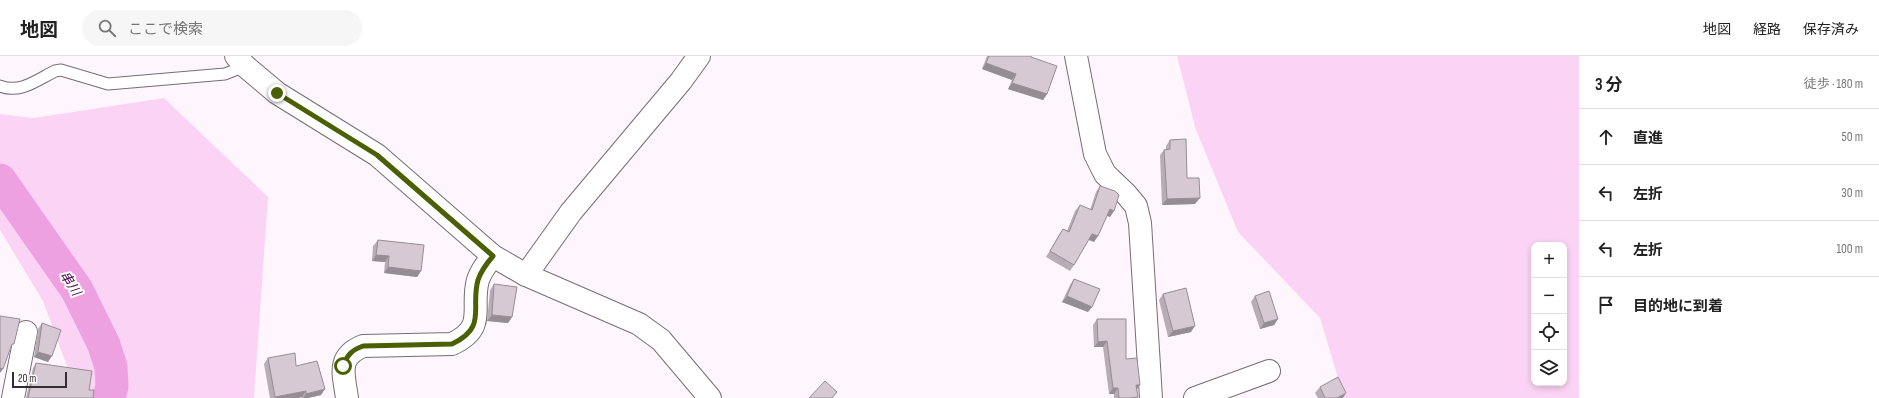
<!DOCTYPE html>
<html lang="ja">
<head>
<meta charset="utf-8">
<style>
  :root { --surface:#fff; --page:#f6f6f6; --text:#222; --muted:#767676; --line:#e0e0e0 }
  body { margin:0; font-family:"Sofia Sans Condensed","Noto Sans JP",sans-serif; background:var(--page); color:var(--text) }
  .controls { position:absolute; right:12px; bottom:12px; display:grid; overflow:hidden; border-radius:8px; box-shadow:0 2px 6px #0003 }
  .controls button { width:36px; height:36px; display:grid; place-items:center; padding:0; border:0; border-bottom:1px solid var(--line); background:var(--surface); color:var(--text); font:20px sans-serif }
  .scale { position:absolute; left:12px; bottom:10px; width:55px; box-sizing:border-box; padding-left:4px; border:2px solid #332e32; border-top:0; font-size:11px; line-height:14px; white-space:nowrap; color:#332e32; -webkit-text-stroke:3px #fff; paint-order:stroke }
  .stop { position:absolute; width:12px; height:12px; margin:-9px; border:3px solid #4b5f04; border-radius:50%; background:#fff }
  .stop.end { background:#4b5f04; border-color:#fff; box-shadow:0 1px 4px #0008 }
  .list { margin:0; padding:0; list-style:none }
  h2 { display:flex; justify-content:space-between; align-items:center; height:52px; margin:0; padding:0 16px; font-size:17px }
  h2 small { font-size:13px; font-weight:400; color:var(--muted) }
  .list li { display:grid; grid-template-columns:26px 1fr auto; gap:12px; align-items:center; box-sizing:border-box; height:56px; padding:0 16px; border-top:1px solid var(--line) }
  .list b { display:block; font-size:15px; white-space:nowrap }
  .list em { font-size:13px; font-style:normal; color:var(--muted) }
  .icon { flex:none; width:22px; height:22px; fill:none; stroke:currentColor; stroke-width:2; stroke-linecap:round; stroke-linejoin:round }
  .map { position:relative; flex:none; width:1579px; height:342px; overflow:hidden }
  header { display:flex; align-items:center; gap:24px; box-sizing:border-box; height:56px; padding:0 20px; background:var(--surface); border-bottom:1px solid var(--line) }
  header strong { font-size:19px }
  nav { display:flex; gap:22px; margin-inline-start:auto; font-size:14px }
  .search { width:280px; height:36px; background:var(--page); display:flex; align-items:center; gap:10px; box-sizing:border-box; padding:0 14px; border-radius:22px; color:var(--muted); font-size:15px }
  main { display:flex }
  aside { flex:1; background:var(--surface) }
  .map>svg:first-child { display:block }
  .green { fill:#fbd3f4; fill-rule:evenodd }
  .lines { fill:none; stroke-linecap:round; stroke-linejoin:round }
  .river { stroke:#eea1e1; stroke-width:33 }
  .service-casing { stroke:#786c76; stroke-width:13 }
  .minor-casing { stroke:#786c76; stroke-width:24 }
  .service { stroke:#fff; stroke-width:11 }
  .minor { stroke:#fff; stroke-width:22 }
  .wall { fill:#b8adb5 }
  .shaded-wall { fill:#968d94 }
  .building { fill:#d6c9d3; stroke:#968d94 }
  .route { stroke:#4b5f04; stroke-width:5 }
  .labels { text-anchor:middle; stroke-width:4; stroke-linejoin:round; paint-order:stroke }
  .water-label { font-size:13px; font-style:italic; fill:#4a0443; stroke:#fff }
</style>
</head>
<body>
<header>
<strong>地図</strong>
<div class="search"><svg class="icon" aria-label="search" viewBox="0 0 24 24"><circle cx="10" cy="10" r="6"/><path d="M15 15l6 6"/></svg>ここで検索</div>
<nav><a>地図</a><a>経路</a><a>保存済み</a></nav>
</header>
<main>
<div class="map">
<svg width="1579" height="342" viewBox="0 0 1579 342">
  <rect width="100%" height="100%" fill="#fef6fc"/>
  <g class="green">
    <path d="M 1177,0 L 1579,0 L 1579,342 L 1344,342 L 1320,262 L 1238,176 L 1196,74 ZM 1534,189 L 1564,189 L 1564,327 L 1534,327 Z"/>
    <polygon points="164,42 268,141 254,342 57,342 66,317 67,310 43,245 0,174 0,58 34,62"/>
  </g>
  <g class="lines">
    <polyline class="river" points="0,124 77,234 104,289 111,311 112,330 109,342"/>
    <defs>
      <path id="service" d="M 0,30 C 20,38 37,24 55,15 L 61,14 L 108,28 L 225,18 L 245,10"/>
      <g id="minor">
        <polyline points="236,0 245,10 277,37 377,99 493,200 526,219 639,268 661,284 710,342"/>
        <polyline points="1076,0 1095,98 1105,118 1126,138 1136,150 1140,167 1151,342"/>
        <polyline points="526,219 571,156 681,25 699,0"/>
        <polyline points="13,342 26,276"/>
        <path d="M 347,342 C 344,319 336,301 363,290 L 452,288 C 488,271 470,252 478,224 C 481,215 487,207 493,200"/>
        <polyline points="1195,342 1269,315"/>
      </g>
    </defs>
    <use href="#service" class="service-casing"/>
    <use href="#minor" class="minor-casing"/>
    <use href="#service" class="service"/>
    <use href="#minor" class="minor"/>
  </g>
  <g class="wall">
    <polygon points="987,0 1031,0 1031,1 1047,38 1043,44 1008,33 1012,24 982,13"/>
    <polygon points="1170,84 1187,122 1195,148 1162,149 1160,99 1164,94 1166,93 1166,90"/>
    <polygon points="1100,130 1110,161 1107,160 1094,186 1088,184 1074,209 1070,215 1046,201 1059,179 1063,173 1067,175 1075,155 1080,149 1090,154 1096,136"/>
    <polygon points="378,184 421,215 417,221 384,217 385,206 372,205 373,190"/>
    <polygon points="1074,223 1088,256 1062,246 1070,229"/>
    <polygon points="494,228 512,261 508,267 487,265 490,234"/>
    <polygon points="1163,238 1191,276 1168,281 1159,244"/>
    <polygon points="1255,240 1278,263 1274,269 1260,273 1251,246"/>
    <polygon points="1097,263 1126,303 1137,333 1138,341 1137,342 1114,342 1114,338 1109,338 1103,291 1094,291 1093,269"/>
    <polygon points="42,267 48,306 34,301 38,273"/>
    <polygon points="268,302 296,310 321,339 308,342 302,342 302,341 298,342 270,342 264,308"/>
    <polygon points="36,307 89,334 93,342 26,342 33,312"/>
    <polygon points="1320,331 1343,342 1318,342 1315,337"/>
  </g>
  <g class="shaded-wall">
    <polygon points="986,7 1016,18 1012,24 982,13"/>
    <polygon points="1012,27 1047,38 1043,44 1008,33"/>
    <polygon points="1200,142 1195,148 1162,149 1167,143"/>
    <polygon points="1110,153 1114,155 1110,161 1106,159"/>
    <polygon points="1092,178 1098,180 1094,186 1088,183"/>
    <polygon points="376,199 389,200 385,206 372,205"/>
    <polygon points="388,211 421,215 417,221 384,217"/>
    <polygon points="1067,240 1092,251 1088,256 1062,246"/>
    <polygon points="492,259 512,261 508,267 487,265"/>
    <polygon points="1278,263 1274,269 1260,273 1264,267"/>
    <polygon points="1195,270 1191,276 1168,281 1173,275"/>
    <polygon points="1107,285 1103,291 1094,291 1098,286"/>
    <polygon points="38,296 52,300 48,306 34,301"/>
    <polygon points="0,312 3,313 0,317"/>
    <polygon points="1136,329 1140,329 1136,335"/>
    <polygon points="1113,332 1118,332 1114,338 1109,338"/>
    <polygon points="325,333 321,339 308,342 303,342 306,338"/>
    <polygon points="306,335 302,341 298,342 275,342 275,341"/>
    <polygon points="1346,337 1343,342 1337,342"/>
  </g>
  <g class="building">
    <polygon points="989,0 1031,0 1031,1 1057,10 1047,38 1012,27 1016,18 986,7"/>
    <polygon points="1186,83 1187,122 1199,122 1200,142 1167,143 1164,94 1170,93 1170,84"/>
    <polygon points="1100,130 1115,135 1119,139 1114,155 1110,153 1098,180 1092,178 1074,209 1050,195 1063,173 1069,176 1080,149 1092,154"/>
    <polygon points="378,184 424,189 421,215 388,211 389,200 376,199"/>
    <polygon points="1074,223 1100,233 1092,251 1067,240"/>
    <polygon points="494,228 517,231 512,261 492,259"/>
    <polygon points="1186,232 1195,270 1173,275 1163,238"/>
    <polygon points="1269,235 1278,263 1264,267 1255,240"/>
    <polygon points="0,260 20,263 14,288 12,288 3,313 0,312"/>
    <polygon points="1097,263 1126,263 1126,303 1137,302 1140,329 1136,329 1138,341 1130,342 1119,342 1118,332 1113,332 1107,285 1098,286"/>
    <polygon points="42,267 61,274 52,300 38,296"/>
    <polygon points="295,297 296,310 317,305 325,333 306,338 306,335 275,341 268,302"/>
    <polygon points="36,307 92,315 89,334 94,334 93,342 28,342"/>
    <polygon points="1338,321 1346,337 1337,342 1325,342 1320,331"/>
    <polygon points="825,325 837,336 832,342 809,342"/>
  </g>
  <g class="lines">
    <path class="route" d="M 277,37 L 377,99 L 493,200 C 487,207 481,215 478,224 C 470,252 488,271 452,288 L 363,290 C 352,294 347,299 343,310"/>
  </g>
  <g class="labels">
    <g class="water-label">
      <text transform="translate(71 227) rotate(57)" y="5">串川</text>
    </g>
  </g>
</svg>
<div class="controls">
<button>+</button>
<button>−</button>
<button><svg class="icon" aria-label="locate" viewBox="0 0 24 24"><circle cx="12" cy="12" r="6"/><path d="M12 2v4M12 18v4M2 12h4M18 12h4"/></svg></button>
<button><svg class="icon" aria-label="layers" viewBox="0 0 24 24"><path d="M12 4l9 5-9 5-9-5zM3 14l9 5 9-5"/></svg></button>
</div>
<div class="scale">20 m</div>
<div class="stop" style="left:343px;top:310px"></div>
<div class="stop end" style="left:277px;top:37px"></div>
</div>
<aside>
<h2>3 分<small>徒歩 · 180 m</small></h2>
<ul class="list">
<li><svg class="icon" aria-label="ahead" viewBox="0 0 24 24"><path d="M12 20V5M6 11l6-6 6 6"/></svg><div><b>直進</b></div><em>50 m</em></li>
<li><svg class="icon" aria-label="left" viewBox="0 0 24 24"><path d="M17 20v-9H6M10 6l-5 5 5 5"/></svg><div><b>左折</b></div><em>30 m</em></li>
<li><svg class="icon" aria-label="left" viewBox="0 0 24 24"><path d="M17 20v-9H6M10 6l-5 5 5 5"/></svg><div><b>左折</b></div><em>100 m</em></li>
<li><svg class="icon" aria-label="arrive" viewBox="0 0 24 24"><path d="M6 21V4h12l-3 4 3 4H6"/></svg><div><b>目的地に到着</b></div></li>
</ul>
</aside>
</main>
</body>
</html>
